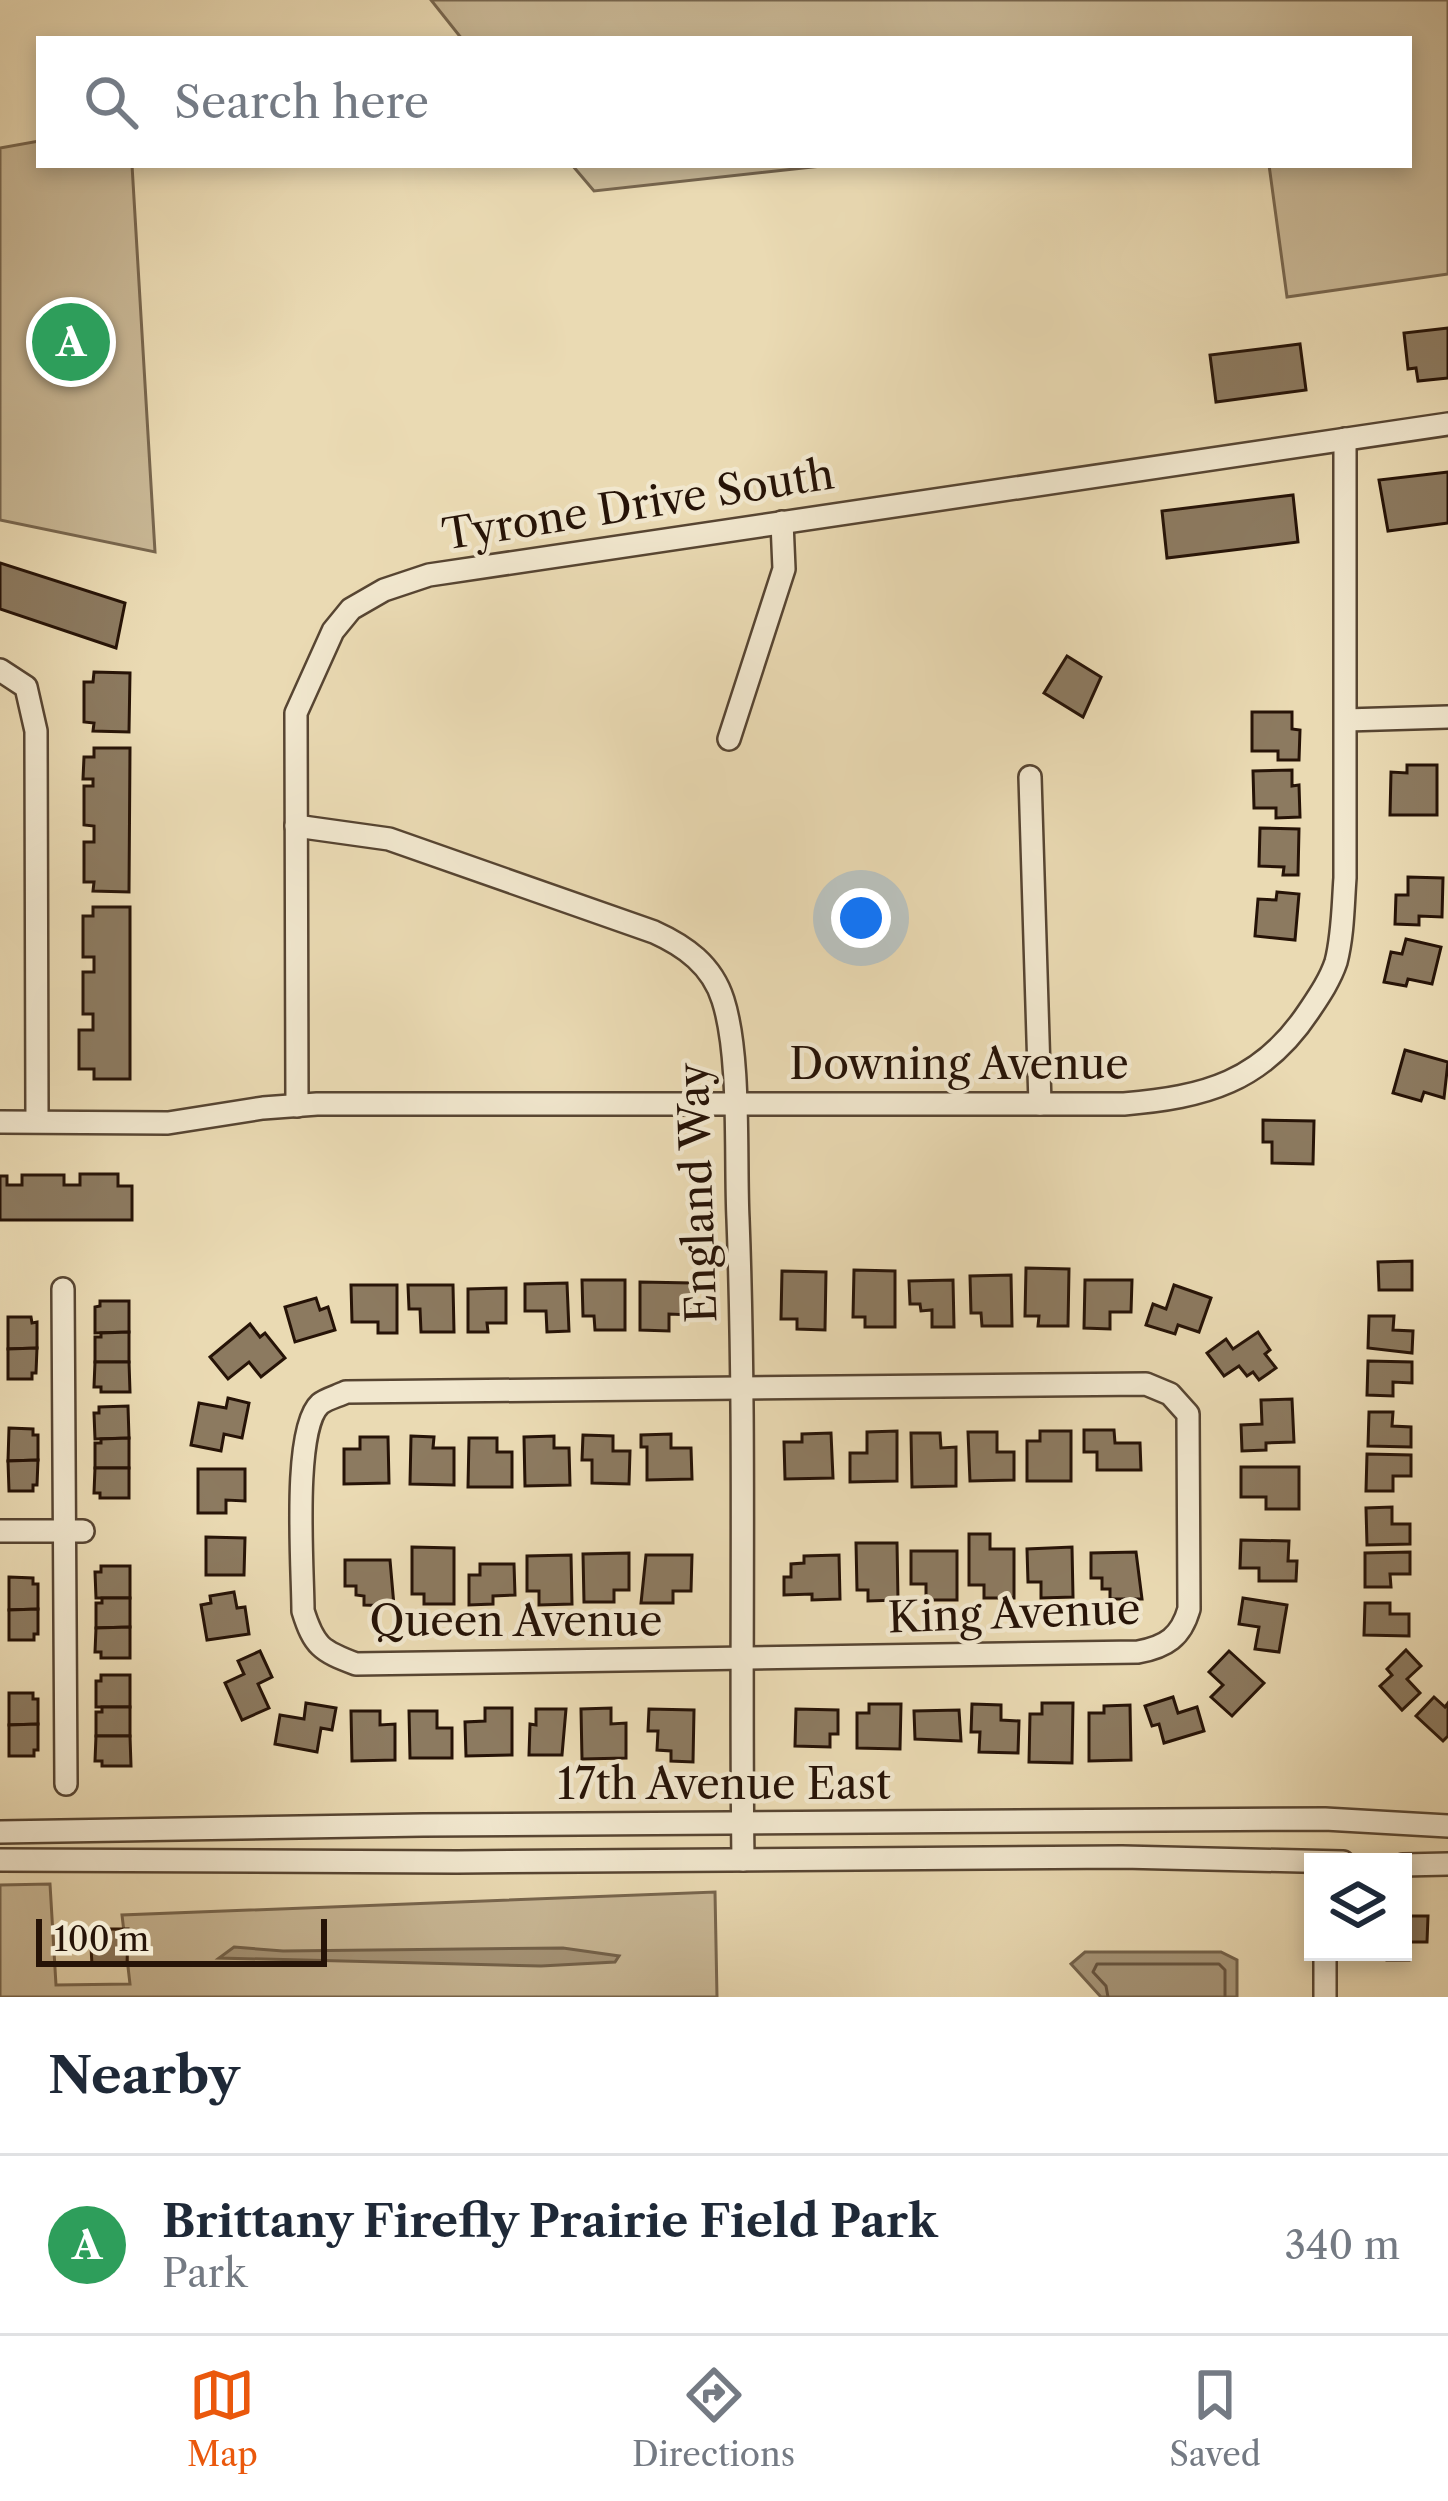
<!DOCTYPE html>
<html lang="en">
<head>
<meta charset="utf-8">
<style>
  :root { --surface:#fff; --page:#f2f2f3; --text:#1f2937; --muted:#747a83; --line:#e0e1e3; --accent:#ea580c }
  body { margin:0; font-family:"Libre Caslon Text",serif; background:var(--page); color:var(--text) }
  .controls { position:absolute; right:36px; bottom:36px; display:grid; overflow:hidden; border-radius:0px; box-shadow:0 6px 18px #0003 }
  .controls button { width:108px; height:108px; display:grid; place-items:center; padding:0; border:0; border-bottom:3px solid var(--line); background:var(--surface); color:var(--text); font:60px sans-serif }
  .scale { position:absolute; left:36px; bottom:30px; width:291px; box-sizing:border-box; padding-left:12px; border:6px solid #261307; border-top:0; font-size:33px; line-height:42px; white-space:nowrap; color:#261307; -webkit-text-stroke:9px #f1e7ce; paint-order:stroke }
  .you { position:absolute; left:861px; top:918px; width:42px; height:42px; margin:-30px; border:9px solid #fff; border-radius:50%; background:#1a73e8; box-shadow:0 0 0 18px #1a73e833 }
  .badge { display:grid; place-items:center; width:78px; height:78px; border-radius:50%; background:var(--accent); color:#fff; font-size:39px; font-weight:700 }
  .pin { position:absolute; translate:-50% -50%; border:6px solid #fff; box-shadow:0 3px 12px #0006 }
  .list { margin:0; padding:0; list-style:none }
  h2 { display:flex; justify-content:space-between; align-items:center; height:156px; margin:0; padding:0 48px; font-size:51px }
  h2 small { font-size:39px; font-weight:400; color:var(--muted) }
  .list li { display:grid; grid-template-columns:78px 1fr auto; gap:36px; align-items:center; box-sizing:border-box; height:180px; padding:0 48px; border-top:3px solid var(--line) }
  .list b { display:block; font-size:45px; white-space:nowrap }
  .list p { margin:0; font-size:39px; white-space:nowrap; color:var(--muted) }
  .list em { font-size:39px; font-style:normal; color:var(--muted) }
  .icon { flex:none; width:66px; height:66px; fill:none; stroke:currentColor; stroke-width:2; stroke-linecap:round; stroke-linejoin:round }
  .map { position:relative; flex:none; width:1448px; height:1997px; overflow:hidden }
  .search { position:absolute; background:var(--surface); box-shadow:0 6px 18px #0003; left:36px; right:36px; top:36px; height:132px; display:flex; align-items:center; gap:30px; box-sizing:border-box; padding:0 42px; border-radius:0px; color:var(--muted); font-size:45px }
  .sheet { height:336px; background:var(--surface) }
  nav { display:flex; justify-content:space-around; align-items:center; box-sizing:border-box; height:168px; border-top:3px solid var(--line); background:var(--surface); font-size:33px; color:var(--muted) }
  nav a { display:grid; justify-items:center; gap:6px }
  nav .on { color:var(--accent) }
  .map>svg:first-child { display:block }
  .green { fill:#c9b896; stroke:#78664e; stroke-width:3 }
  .water { fill:#a79679; stroke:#73624b; stroke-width:3 }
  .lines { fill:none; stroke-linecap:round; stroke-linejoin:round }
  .shore { stroke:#665440; stroke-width:3 }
  .building { fill:#8c7a60; stroke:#261307; stroke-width:3 }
  .minor-casing { stroke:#574532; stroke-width:26 }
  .minor { stroke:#f1e7ce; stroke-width:21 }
  .labels { text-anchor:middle; stroke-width:9; stroke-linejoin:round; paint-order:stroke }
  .street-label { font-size:42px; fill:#261307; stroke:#f1e7ce }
</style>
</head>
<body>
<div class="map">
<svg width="1448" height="1997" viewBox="0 0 1448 1997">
  <rect width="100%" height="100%" fill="#eadab3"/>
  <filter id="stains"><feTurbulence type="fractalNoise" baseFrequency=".00167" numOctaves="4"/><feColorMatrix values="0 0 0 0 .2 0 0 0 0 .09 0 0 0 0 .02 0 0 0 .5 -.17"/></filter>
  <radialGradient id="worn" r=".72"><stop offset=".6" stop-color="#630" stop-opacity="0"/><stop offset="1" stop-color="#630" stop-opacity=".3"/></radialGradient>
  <g class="green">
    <polygon points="431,0 1448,0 1448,274 1287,297 1269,165 1409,165 1409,39 462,39"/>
    <polygon points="39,141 39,165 132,165 155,552 0,520 0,148"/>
    <polygon points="572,165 831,165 594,191"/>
    <polygon points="50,1884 56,1985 130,1984 122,1915 715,1892 717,1997 0,1997 0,1885"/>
  </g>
  <g class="water">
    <polygon points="234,1947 283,1951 563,1948 619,1956 615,1962 541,1966 219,1958"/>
    <polygon points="1085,1952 1221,1952 1237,1960 1237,1997 1101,1997 1071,1964"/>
  </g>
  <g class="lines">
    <polyline class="shore" points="1108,1997 1106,1986 1093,1972 1097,1964 1219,1964 1225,1970 1225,1997"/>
  </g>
  <g class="building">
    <polygon points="1448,328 1448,378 1418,381 1416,368 1408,369 1404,333"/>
    <polygon points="1300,344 1306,390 1216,402 1210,355"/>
    <polygon points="1448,472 1448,523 1388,531 1379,480"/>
    <polygon points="1293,495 1298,542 1167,558 1162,511"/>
    <polygon points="0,563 125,603 116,648 0,609"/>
    <polygon points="1067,656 1101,677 1083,717 1044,693"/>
    <polygon points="94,672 130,673 129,732 93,731 94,723 84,722 84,682 93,682"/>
    <polygon points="1252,712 1292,712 1292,729 1300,730 1299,760 1278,760 1278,751 1252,751"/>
    <polygon points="94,748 130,748 129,892 93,891 94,882 84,882 84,842 94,842 94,826 84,825 84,786 93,786 93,779 83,779 84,757 94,757"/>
    <polygon points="1407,765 1437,765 1437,815 1390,815 1391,772 1407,773"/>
    <polygon points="1292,770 1292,786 1299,785 1300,817 1276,818 1276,808 1254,808 1253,771"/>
    <polygon points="1260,828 1299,829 1298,875 1283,875 1284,867 1259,866"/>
    <polygon points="1408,877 1443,878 1442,917 1419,916 1419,925 1395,924 1396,895 1408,895"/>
    <polygon points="1277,892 1299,894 1295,940 1255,936 1258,899 1276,900"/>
    <polygon points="93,907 130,907 130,1079 94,1079 94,1069 79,1069 79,1030 93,1030 93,1014 83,1014 83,972 94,972 94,957 83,957 83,916 93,916"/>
    <polygon points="1406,939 1441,947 1432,984 1408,979 1406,986 1384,982 1391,952 1402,954"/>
    <polygon points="1405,1050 1448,1062 1444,1098 1424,1092 1421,1101 1393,1093"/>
    <polygon points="1263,1120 1314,1121 1313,1164 1272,1163 1272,1142 1263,1142"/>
    <polygon points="80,1174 118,1174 118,1186 132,1186 132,1220 0,1220 0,1176 7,1176 7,1185 22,1185 22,1175 64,1175 64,1185 80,1185"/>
    <polygon points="1412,1261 1412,1290 1379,1290 1378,1262"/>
    <polygon points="1026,1268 1069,1269 1068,1326 1038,1326 1039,1316 1025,1316"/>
    <polygon points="854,1270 895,1271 895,1327 865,1327 865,1317 853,1317"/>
    <polygon points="782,1271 826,1272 825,1330 797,1329 797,1319 781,1319"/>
    <polygon points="1011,1275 1012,1326 982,1326 981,1313 971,1313 970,1276"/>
    <polygon points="582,1280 625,1280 625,1330 595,1330 594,1316 583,1316"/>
    <polygon points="953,1280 954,1327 932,1327 932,1310 921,1311 920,1304 910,1304 909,1281"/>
    <polygon points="1085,1280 1132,1280 1131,1312 1110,1312 1110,1329 1084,1328"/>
    <polygon points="640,1282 692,1283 692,1315 669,1314 669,1331 640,1330"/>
    <polygon points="567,1283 569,1331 547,1332 546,1311 525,1311 525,1284"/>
    <polygon points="351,1285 397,1285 397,1333 378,1333 378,1322 352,1322"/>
    <polygon points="408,1285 453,1285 454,1332 421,1332 420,1309 409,1309"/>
    <polygon points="1174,1285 1211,1298 1199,1332 1178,1325 1175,1334 1146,1325 1153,1304 1166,1309"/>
    <polygon points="506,1288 506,1323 487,1323 488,1332 468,1332 468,1289"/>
    <polygon points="316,1298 320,1310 328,1307 335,1330 295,1342 285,1307"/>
    <polygon points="100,1301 129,1301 129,1332 95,1333 95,1307 100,1306"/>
    <polygon points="1369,1316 1394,1316 1393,1330 1413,1331 1412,1353 1368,1348"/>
    <polygon points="8,1317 31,1317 32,1323 37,1322 37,1348 8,1349"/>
    <polygon points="250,1324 260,1337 265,1333 285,1358 261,1377 249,1362 228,1379 210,1357"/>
    <polygon points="129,1332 129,1362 95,1362 95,1337 101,1337 101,1333"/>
    <polygon points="1258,1332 1270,1350 1265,1354 1276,1368 1259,1380 1253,1372 1247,1376 1239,1366 1224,1376 1207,1353 1226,1339 1233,1349"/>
    <polygon points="37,1348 36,1373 32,1373 32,1379 8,1379 8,1349"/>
    <polygon points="1368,1361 1412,1362 1412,1383 1393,1382 1393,1396 1367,1395"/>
    <polygon points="95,1362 129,1362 130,1392 101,1392 101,1387 94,1387"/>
    <polygon points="228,1398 249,1403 242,1438 224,1434 221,1451 191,1445 199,1403 226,1408"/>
    <polygon points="1292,1399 1294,1442 1266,1443 1266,1450 1242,1451 1241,1425 1262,1424 1261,1400"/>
    <polygon points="128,1406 129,1438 95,1439 94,1413 99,1413 99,1407"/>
    <polygon points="1369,1412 1393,1412 1392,1426 1411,1427 1411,1447 1368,1446"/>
    <polygon points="9,1428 33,1429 33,1435 38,1435 38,1460 8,1461"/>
    <polygon points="1084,1430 1114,1430 1115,1443 1140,1443 1141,1470 1097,1470 1097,1452 1084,1452"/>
    <polygon points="897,1431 897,1481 850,1482 850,1453 867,1453 867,1432"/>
    <polygon points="1040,1431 1071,1431 1071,1481 1027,1481 1027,1441 1040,1441"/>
    <polygon points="968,1432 997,1432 997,1452 1014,1452 1014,1480 970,1481"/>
    <polygon points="831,1433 833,1478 785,1479 784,1442 802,1442 802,1434"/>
    <polygon points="911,1433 940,1433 941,1448 956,1447 956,1486 912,1487"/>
    <polygon points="671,1434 671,1448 691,1448 692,1479 647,1480 647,1447 641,1447 641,1435"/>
    <polygon points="583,1435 613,1436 613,1451 630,1451 629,1484 592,1483 592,1460 582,1460"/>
    <polygon points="411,1436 434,1437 433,1448 454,1448 454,1485 410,1484"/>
    <polygon points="554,1436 554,1448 569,1448 570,1485 525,1486 524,1437"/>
    <polygon points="360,1437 388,1437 389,1483 344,1484 344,1449 360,1449"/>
    <polygon points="129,1438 129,1468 95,1468 95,1443 101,1443 101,1439"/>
    <polygon points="469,1438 497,1438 497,1452 512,1452 512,1487 468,1487"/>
    <polygon points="1367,1454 1411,1455 1411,1476 1393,1476 1393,1491 1366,1491"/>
    <polygon points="38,1460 37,1485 33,1485 33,1491 9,1491 8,1461"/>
    <polygon points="1241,1467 1299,1467 1299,1509 1266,1509 1266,1497 1241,1497"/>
    <polygon points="95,1468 129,1468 129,1498 100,1498 100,1493 94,1493"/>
    <polygon points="198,1469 245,1469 245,1501 226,1500 226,1513 198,1513"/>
    <polygon points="1392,1507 1392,1524 1410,1524 1410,1544 1367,1545 1366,1508"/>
    <polygon points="969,1534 990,1534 990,1549 1014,1549 1014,1598 984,1598 984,1585 969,1585"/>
    <polygon points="206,1537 245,1538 244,1575 206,1575"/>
    <polygon points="1241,1540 1289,1541 1288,1561 1297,1561 1296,1581 1259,1581 1259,1568 1240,1568"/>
    <polygon points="856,1543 897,1543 898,1600 868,1601 868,1590 857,1590"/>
    <polygon points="412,1547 454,1548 454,1604 424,1604 424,1594 412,1594"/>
    <polygon points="1072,1547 1073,1597 1041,1598 1041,1582 1028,1582 1027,1549"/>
    <polygon points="911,1551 957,1551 957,1600 926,1600 926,1584 911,1584"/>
    <polygon points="1136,1552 1142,1599 1110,1599 1110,1589 1102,1589 1102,1578 1091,1578 1091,1553"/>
    <polygon points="1410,1552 1410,1574 1390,1574 1391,1587 1365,1587 1365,1553"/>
    <polygon points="629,1553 629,1590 614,1590 614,1602 584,1602 583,1554"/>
    <polygon points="571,1555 572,1604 539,1605 539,1591 527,1591 527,1556"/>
    <polygon points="646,1555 692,1555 691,1591 673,1591 673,1603 641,1603"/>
    <polygon points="839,1555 840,1599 812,1600 812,1594 784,1595 784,1577 791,1577 791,1564 804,1563 804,1556"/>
    <polygon points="345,1560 390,1560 394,1606 364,1605 364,1596 356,1595 356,1586 345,1586"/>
    <polygon points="480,1564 514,1564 515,1595 493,1596 493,1604 469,1605 469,1575 480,1575"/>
    <polygon points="101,1566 130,1566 130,1598 96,1598 95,1572 101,1572"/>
    <polygon points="9,1577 33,1578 33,1584 38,1584 38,1609 9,1610"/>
    <polygon points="234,1592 237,1608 245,1607 249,1634 207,1640 201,1605 211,1603 210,1596"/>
    <polygon points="102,1598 130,1598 130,1627 96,1628 96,1603 102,1603"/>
    <polygon points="1243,1598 1287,1605 1279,1652 1255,1649 1259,1627 1239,1624"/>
    <polygon points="1365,1603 1390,1603 1390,1614 1409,1614 1409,1636 1364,1635"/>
    <polygon points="38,1609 38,1634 34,1634 34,1640 9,1640 9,1610"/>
    <polygon points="130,1627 130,1658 101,1658 101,1652 95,1652 96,1628"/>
    <polygon points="1406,1650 1421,1666 1407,1679 1420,1693 1402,1710 1380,1686 1392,1675 1387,1669"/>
    <polygon points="260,1651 272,1677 258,1684 269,1708 242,1720 225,1683 244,1674 238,1661"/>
    <polygon points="1229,1651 1264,1683 1232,1716 1211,1697 1223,1685 1209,1672"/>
    <polygon points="101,1675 130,1675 130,1707 96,1707 96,1681 101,1681"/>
    <polygon points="9,1693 33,1693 33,1699 38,1699 38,1724 9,1725"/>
    <polygon points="1173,1697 1178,1713 1197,1707 1204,1731 1164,1743 1159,1724 1152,1726 1145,1706"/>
    <polygon points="1434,1697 1445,1707 1448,1703 1448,1736 1443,1741 1416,1716"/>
    <polygon points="306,1703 336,1708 332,1730 321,1728 317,1752 275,1744 280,1715 304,1719"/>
    <polygon points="1042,1703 1073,1703 1072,1763 1029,1762 1030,1714 1042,1714"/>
    <polygon points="869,1704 901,1704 900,1749 857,1748 857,1713 869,1713"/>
    <polygon points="972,1704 1001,1705 1001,1720 1019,1721 1018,1753 979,1752 980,1732 971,1732"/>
    <polygon points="1130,1705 1131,1760 1089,1761 1089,1713 1104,1713 1104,1706"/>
    <polygon points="102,1707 130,1707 130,1736 96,1736 96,1712 102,1712"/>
    <polygon points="485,1708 512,1708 512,1755 466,1756 465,1722 485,1721"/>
    <polygon points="611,1708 611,1724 626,1723 626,1758 582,1759 581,1709"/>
    <polygon points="536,1709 566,1709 562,1755 529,1755 530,1724 536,1725"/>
    <polygon points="649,1709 694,1710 693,1762 671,1761 671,1751 657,1750 658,1731 648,1731"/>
    <polygon points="796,1709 838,1710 838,1734 830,1734 830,1747 795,1746"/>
    <polygon points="959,1710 961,1741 915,1739 914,1711"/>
    <polygon points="351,1711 380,1711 380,1725 395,1724 395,1760 352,1761"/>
    <polygon points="409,1711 437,1711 437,1728 452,1728 452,1758 410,1758"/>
    <polygon points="38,1724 38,1750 34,1750 34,1756 9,1756 9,1725"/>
    <polygon points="96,1736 130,1736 131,1766 102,1766 102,1761 95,1761"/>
    <polygon points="1403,1916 1428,1916 1427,1942 1410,1942 1409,1960 1387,1960 1387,1952 1403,1952"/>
    <polygon points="90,1929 128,1929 127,1965 92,1965"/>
  </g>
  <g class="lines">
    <defs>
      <g id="minor">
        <polyline points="0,670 26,687 36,731 37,1121"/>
        <polyline points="1346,720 1448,717"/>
        <polyline points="729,739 784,569 782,522"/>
        <polyline points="1030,777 1040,1104"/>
        <path d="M 296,826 L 389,839 L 654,932 C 685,946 712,965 723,1000 C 741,1056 735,1157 738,1219 C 746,1433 740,1646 743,1860"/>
        <polyline points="297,1106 296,713 333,631 351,609 384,590 429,575 1448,424"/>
        <path d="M 0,1122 L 168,1123 L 263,1108 L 317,1104 L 1124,1104 C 1205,1097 1262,1082 1309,1011 C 1319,996 1330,980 1336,962 C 1343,935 1343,905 1345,878 L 1345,439"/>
        <polyline points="63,1289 66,1784"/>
        <path d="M 1146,1384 L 1170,1394 L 1188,1414 L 1189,1609 C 1181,1637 1166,1647 1138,1652 L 356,1664 C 321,1651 314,1646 303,1611 C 303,1570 292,1429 320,1404 C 326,1399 338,1396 346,1392 Z"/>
        <polyline points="0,1531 83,1531"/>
        <polyline points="0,1832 423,1825 1325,1819 1448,1826"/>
        <polyline points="0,1860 457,1862 1122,1857 1343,1862"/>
        <polyline points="1403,1865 1448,1864"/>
        <polyline points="1325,1997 1325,1952"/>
      </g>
    </defs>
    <use href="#minor" class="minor-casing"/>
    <use href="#minor" class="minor"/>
  </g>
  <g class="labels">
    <g class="street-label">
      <text transform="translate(638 504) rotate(-9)" y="15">Tyrone Drive South</text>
      <text x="959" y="1079">Downing Avenue</text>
      <text transform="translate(697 1193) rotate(-92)" y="15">England Way</text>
      <text transform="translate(1014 1613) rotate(-2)" y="15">King Avenue</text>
      <text x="516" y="1636">Queen Avenue</text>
      <text x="724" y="1799">17th Avenue East</text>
    </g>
  </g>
  <rect width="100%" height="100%" filter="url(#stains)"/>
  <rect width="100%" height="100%" fill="url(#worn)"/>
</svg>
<div class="controls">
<button><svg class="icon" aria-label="layers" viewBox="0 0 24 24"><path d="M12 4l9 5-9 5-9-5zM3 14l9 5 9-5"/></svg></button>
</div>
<div class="scale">100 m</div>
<div class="you"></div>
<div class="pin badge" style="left:71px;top:342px;background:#2e9e5b">A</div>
<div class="search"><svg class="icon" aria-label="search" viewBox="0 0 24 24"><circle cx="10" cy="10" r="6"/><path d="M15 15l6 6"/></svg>Search here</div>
</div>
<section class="sheet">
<h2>Nearby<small></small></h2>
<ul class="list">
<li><span class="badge" style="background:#2e9e5b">A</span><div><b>Brittany Firefly Prairie Field Park</b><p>Park</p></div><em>340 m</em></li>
</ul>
</section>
<nav>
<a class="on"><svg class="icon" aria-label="map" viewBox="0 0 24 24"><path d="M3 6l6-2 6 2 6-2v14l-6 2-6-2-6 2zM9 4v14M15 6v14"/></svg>Map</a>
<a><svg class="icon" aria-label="directions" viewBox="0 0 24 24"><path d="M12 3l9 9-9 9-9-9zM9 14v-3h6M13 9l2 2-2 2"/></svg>Directions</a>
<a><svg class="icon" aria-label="saved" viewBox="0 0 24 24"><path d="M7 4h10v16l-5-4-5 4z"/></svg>Saved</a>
</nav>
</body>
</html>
